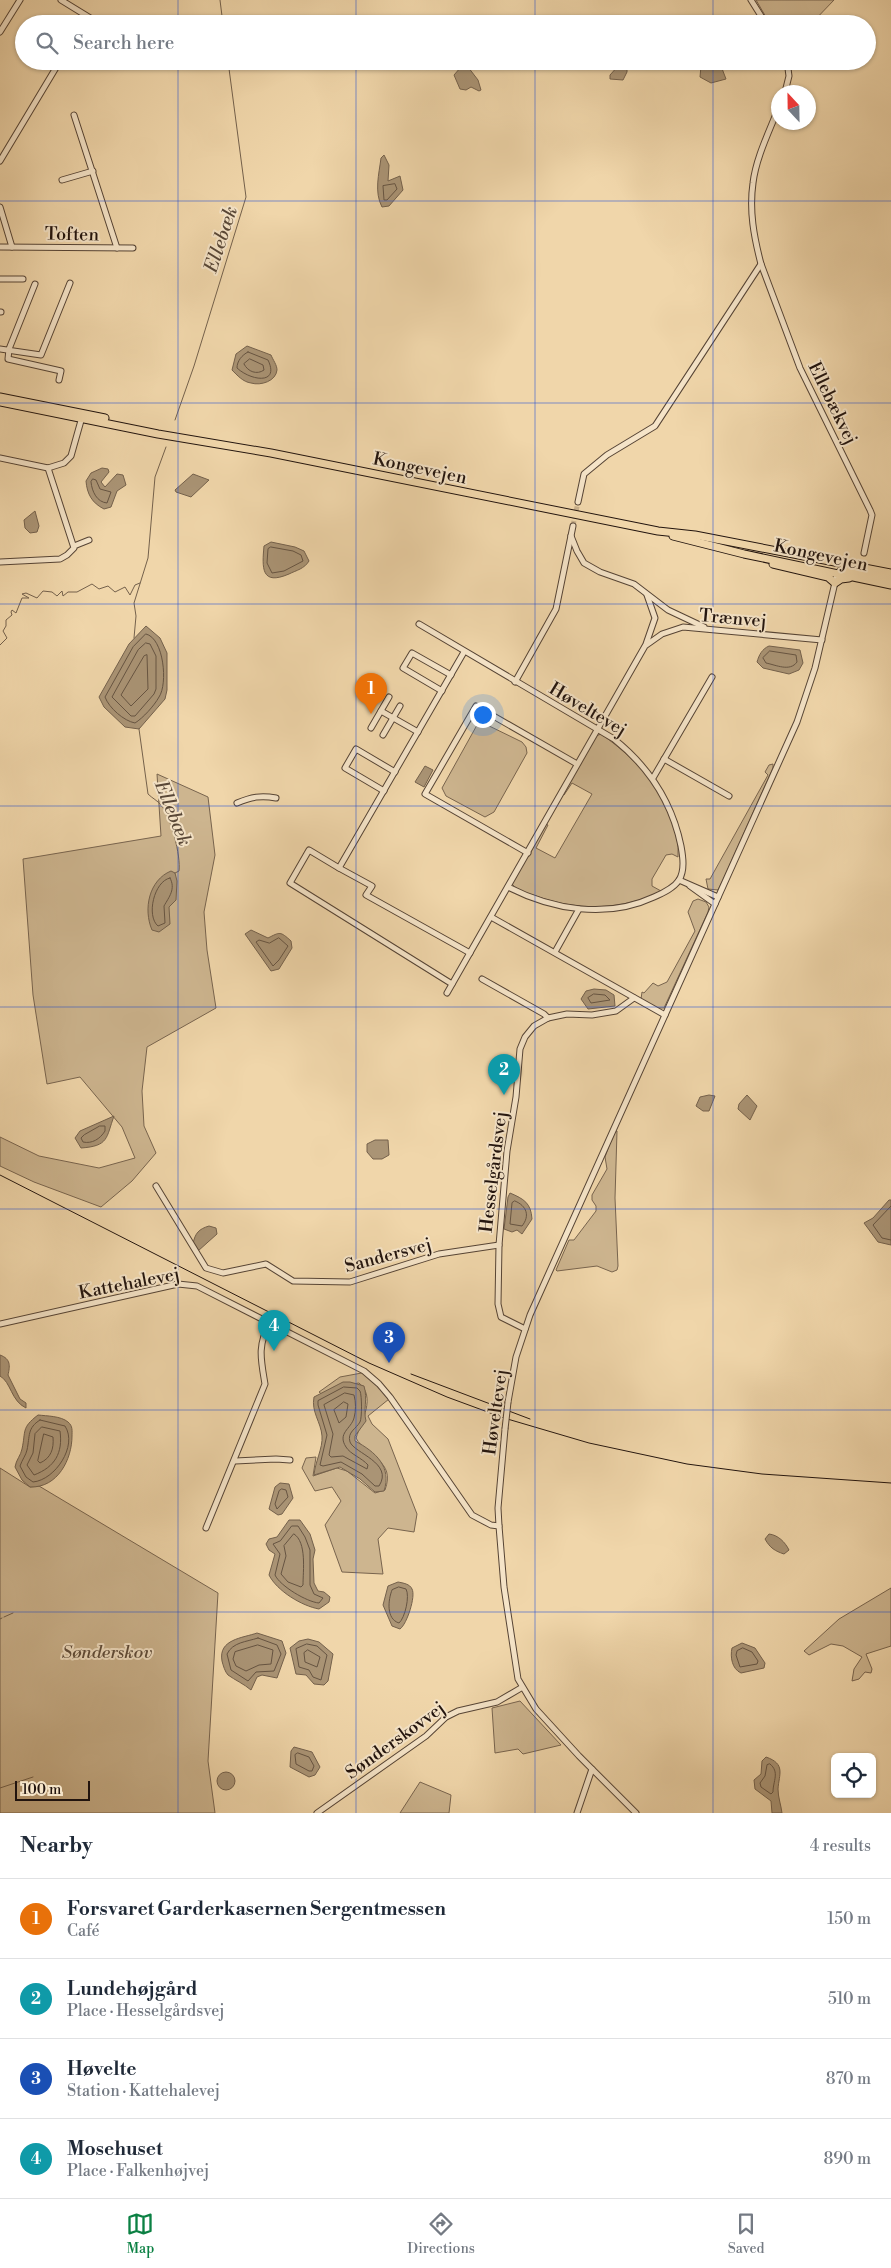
<!DOCTYPE html>
<html lang="en">
<head>
<meta charset="utf-8">
<style>
  :root { --surface:#fff; --page:#f6f6f7; --text:#1f2937; --muted:#747a83; --line:#e0e1e3; --accent:#0b8043 }
  body { margin:0; font-family:"Libre Bodoni",serif; background:var(--page); color:var(--text) }
  .controls { position:absolute; right:15px; bottom:15px; display:grid; overflow:hidden; border-radius:8px; box-shadow:0 1px 4px #0004 }
  .controls button { width:45px; height:45px; display:grid; place-items:center; padding:0; border:0; border-bottom:1px solid var(--line); background:var(--surface); color:var(--text); font:25px sans-serif }
  .compass { position:absolute; left:771px; top:85px; width:45px; height:45px; border-radius:50%; background:var(--surface); box-shadow:0 1px 4px #0004; rotate:338deg }
  .scale { position:absolute; left:15px; bottom:12px; width:75px; box-sizing:border-box; padding-left:5px; border:2px solid #22140e; border-top:0; font-size:14px; line-height:18px; white-space:nowrap; color:#22140e; -webkit-text-stroke:4px #f5e4c8; paint-order:stroke }
  .you { position:absolute; left:482px; top:714px; width:18px; height:18px; margin:-12px; border:4px solid #fff; border-radius:50%; background:#1a73e8; box-shadow:0 0 0 8px #1a73e833 }
  .badge { display:grid; place-items:center; width:32px; height:32px; border-radius:50%; background:var(--accent); color:#fff; font-size:16px; font-weight:700 }
  .pin { position:absolute; translate:-50% -41px; filter:drop-shadow(0 1px 2px #0008) }
  .pin::after { content:''; position:absolute; top:26px; width:18px; height:15px; background:inherit; clip-path:polygon(0 0,100% 0,50% 100%) }
  .list { margin:0; padding:0; list-style:none }
  h2 { display:flex; justify-content:space-between; align-items:center; height:65px; margin:0; padding:0 20px; font-size:21px }
  h2 small { font-size:16px; font-weight:400; color:var(--muted) }
  .list li { display:grid; grid-template-columns:32px 1fr auto; gap:15px; align-items:center; box-sizing:border-box; height:80px; padding:0 20px; border-top:1px solid var(--line) }
  .list b { display:block; font-size:19px; white-space:nowrap }
  .list p { margin:0; font-size:16px; white-space:nowrap; color:var(--muted) }
  .list em { font-size:16px; font-style:normal; color:var(--muted) }
  .icon { flex:none; width:28px; height:28px; fill:none; stroke:currentColor; stroke-width:2; stroke-linecap:round; stroke-linejoin:round }
  .map { position:relative; flex:none; width:891px; height:1813px; overflow:hidden }
  .search { position:absolute; background:var(--surface); box-shadow:0 1px 4px #0004; left:15px; right:15px; top:15px; height:55px; display:flex; align-items:center; gap:12px; box-sizing:border-box; padding:0 18px; border-radius:28px; color:var(--muted); font-size:19px }
  .sheet { height:385px; background:var(--surface) }
  nav { display:flex; justify-content:space-around; align-items:center; box-sizing:border-box; height:70px; border-top:1px solid var(--line); background:var(--surface); font-size:14px; color:var(--muted) }
  nav a { display:grid; justify-items:center; gap:2px }
  nav .on { color:var(--accent) }
  .map>svg:first-child { display:block }
  .green { fill:#cdb58f; stroke:#78644e }
  .water { fill:#aa9475; stroke:#74614c }
  .lines { fill:none; stroke-linecap:round; stroke-linejoin:round }
  .shore { stroke:#665442; stroke-width:1 }
  .stream { stroke:#74614c; stroke-width:1 }
  .minor-tunnel { stroke:#c7af8b; stroke-width:5; stroke-dasharray:5 2.5; stroke-linecap:butt }
  .minor-casing { stroke:#564435; stroke-width:7 }
  .major-casing { stroke:#22140e; stroke-width:9 }
  .minor { stroke:#f5e4c8; stroke-width:5 }
  .major { stroke:#f0d6aa; stroke-width:7 }
  .tram { stroke:#22140e; stroke-width:1 }
  .minor-bridge-casing { stroke:#564435; stroke-width:7; stroke-linecap:butt }
  .minor-bridge { stroke:#f5e4c8; stroke-width:5 }
  .grid { fill:none; stroke:#1d4ed8; stroke-width:1; stroke-opacity:0.55 }
  .labels { text-anchor:middle; stroke-width:4; stroke-linejoin:round; paint-order:stroke }
  .street-label { font-size:18px; fill:#22140e; stroke:#f5e4c8 }
  .park-label { font-size:18px; font-style:italic; fill:#5e4c3b; stroke:#f5e4c8 }
  .water-label { font-size:19px; font-style:italic; fill:#584737; stroke:#f5e4c8 }
</style>
</head>
<body>
<div class="map">
<svg width="891" height="1813" viewBox="0 0 891 1813">
  <rect width="100%" height="100%" fill="#f0d6aa"/>
  <filter id="stains"><feTurbulence type="fractalNoise" baseFrequency=".004" numOctaves="4"/><feColorMatrix values="0 0 0 0 .2 0 0 0 0 .09 0 0 0 0 .02 0 0 0 .5 -.17"/></filter>
  <radialGradient id="worn" r=".72"><stop offset=".6" stop-color="#630" stop-opacity="0"/><stop offset="1" stop-color="#630" stop-opacity=".3"/></radialGradient>
  <g class="green">
    <polygon points="756,0 834,0 811,24 770,24"/>
    <polygon points="481,722 522,742 526,747 527,753 494,812 485,817 446,796 442,788 477,725"/>
    <path d="M 601,734 C 640,761 681,806 678,857 L 672,854 L 666,855 L 652,879 L 652,886 L 661,891 C 622,911 577,911 536,896 C 528,894 518,891 512,884 L 546,824 L 548,825 L 536,848 L 555,858 L 592,794 L 572,783 L 564,795 L 563,794 L 596,736 Z"/>
    <polygon points="773,764 773,768 723,880 718,890 708,889 706,879 710,879 768,775 765,772 769,765"/>
    <polygon points="157,774 208,797 215,855 204,912 207,950 216,1008 147,1047 142,1091 144,1126 156,1153 132,1181 101,1207 34,1182 0,1166 0,1137 39,1156 99,1168 135,1158 122,1127 80,1077 47,1084 33,995 23,859 161,836"/>
    <polygon points="698,899 706,902 709,907 708,912 664,1008 657,1008 641,999 642,992 644,993 653,983 658,986 667,982 695,931 688,912 693,901"/>
    <polygon points="617,1131 615,1198 618,1266 617,1270 612,1272 597,1266 557,1271 556,1270 569,1240 574,1240 596,1211 596,1206 592,1200 592,1195 607,1169 605,1157 614,1132"/>
    <path d="M 367,1372 L 389,1399 L 368,1416 L 372,1424 L 388,1439 L 417,1514 L 414,1532 L 388,1528 L 378,1539 L 383,1574 L 342,1572 L 325,1525 L 341,1501 L 332,1487 L 315,1491 L 302,1468 L 306,1458 L 316,1457 L 313,1476 L 337,1468 L 347,1471 L 375,1493 L 385,1490 C 396,1460 367,1458 356,1438 C 362,1420 376,1397 359,1383 L 334,1387 L 324,1396 L 319,1392 L 340,1377 Z"/>
    <polygon points="0,1468 30,1487 39,1486 218,1593 208,1761 215,1813 0,1813"/>
    <polygon points="891,1588 891,1646 866,1654 872,1669 871,1673 865,1672 859,1679 852,1681 854,1669 862,1657 843,1646 831,1644 809,1655 804,1651 839,1619"/>
    <polygon points="520,1701 561,1745 523,1754 518,1749 495,1753 492,1708"/>
    <polygon points="420,1782 451,1795 449,1813 400,1813"/>
  </g>
  <g class="water">
    <polygon points="627,64 627,72 623,80 610,79 610,75 619,65"/>
    <polygon points="707,65 721,66 726,79 711,83 700,77 701,66"/>
    <polygon points="461,67 468,67 478,80 481,90 479,91 471,87 466,90 460,89 454,75"/>
    <path d="M 384,155 L 389,165 L 388,181 L 400,176 L 403,190 L 389,206 L 382,207 C 374,192 379,174 381,158 Z"/>
    <path d="M 247,346 L 271,355 C 273,360 277,365 277,370 C 276,381 261,386 251,383 C 243,382 237,375 232,370 L 236,354 Z"/>
    <path d="M 102,468 L 108,469 L 109,472 L 101,482 L 105,487 L 117,474 L 123,475 L 126,485 L 117,491 L 111,507 L 104,509 C 92,503 87,494 86,481 L 91,473 Z"/>
    <polygon points="193,474 209,480 191,497 176,492 175,490"/>
    <polygon points="35,511 39,526 37,532 30,533 25,528 24,520"/>
    <path d="M 271,542 L 295,547 L 304,551 L 309,561 C 304,569 297,570 289,574 C 261,586 262,568 264,546 Z"/>
    <polygon points="146,626 160,638 167,653 167,690 165,699 139,729 125,727 104,707 99,697 129,644"/>
    <path d="M 769,646 L 800,650 L 803,663 L 799,670 L 789,674 L 763,668 L 757,662 C 759,655 762,649 769,646 Z"/>
    <polygon points="425,766 433,770 424,787 415,782"/>
    <path d="M 171,871 L 175,873 L 177,881 L 176,900 L 169,907 L 170,924 L 159,932 L 152,930 C 143,909 149,880 171,871 Z"/>
    <path d="M 251,930 L 268,938 C 280,932 280,931 291,941 L 292,948 L 279,969 L 271,971 L 245,934 Z"/>
    <polygon points="594,989 606,990 614,995 615,1006 588,1009 581,999 586,991"/>
    <polygon points="709,1095 715,1096 709,1111 703,1111 696,1106 700,1097"/>
    <polygon points="747,1095 757,1106 750,1120 738,1109 739,1104"/>
    <path d="M 114,1116 C 106,1138 109,1146 81,1148 L 75,1138 L 80,1131 Z"/>
    <polygon points="375,1140 388,1140 389,1155 382,1159 373,1159 367,1152 367,1144"/>
    <path d="M 510,1193 C 524,1199 531,1203 532,1219 L 522,1234 L 517,1230 L 512,1232 L 504,1229 L 508,1197 Z"/>
    <polygon points="889,1200 891,1200 891,1245 878,1242 864,1223 873,1218"/>
    <path d="M 209,1226 L 216,1228 L 217,1234 L 198,1251 L 193,1244 C 195,1233 199,1229 209,1226 Z"/>
    <path d="M 0,1355 C 11,1359 10,1366 8,1375 L 20,1399 L 26,1403 L 26,1408 C 11,1401 11,1382 0,1376 Z"/>
    <path d="M 343,1382 L 350,1382 L 364,1386 C 368,1399 363,1410 366,1421 L 355,1436 L 355,1441 C 376,1452 392,1467 384,1491 L 375,1492 L 360,1479 L 340,1467 L 314,1475 C 315,1462 323,1448 322,1436 C 321,1422 311,1412 314,1397 Z"/>
    <path d="M 38,1415 C 47,1416 61,1416 68,1422 C 73,1426 72,1431 72,1436 C 72,1459 58,1488 30,1487 L 22,1480 L 15,1467 C 16,1460 21,1455 22,1449 C 26,1431 21,1428 38,1415 Z"/>
    <polygon points="280,1483 289,1484 293,1498 282,1514 278,1515 269,1509 275,1487"/>
    <path d="M 289,1520 L 300,1520 L 310,1534 L 315,1550 L 313,1559 L 314,1583 L 318,1591 L 324,1592 L 330,1597 L 329,1602 L 319,1609 C 302,1606 277,1591 269,1575 L 275,1554 L 269,1550 L 266,1544 L 269,1539 L 277,1537 Z"/>
    <path d="M 769,1534 C 778,1535 785,1542 789,1550 L 784,1554 C 775,1551 770,1548 765,1539 Z"/>
    <path d="M 398,1582 C 403,1583 410,1584 412,1589 C 416,1596 407,1624 400,1629 L 392,1626 L 383,1605 L 388,1586 Z"/>
    <path d="M 257,1633 L 282,1641 L 286,1653 L 277,1678 L 262,1675 L 257,1677 L 251,1690 C 244,1684 235,1680 228,1675 C 225,1672 223,1665 222,1661 C 218,1639 243,1638 257,1633 Z"/>
    <polygon points="308,1639 319,1642 333,1654 328,1681 324,1685 314,1684 306,1675 296,1674 290,1648 299,1641"/>
    <path d="M 742,1643 L 755,1648 L 765,1663 L 764,1668 L 741,1673 C 732,1669 730,1657 732,1648 Z"/>
    <polygon points="294,1747 312,1752 320,1767 315,1775 309,1777 290,1767 291,1751"/>
    <path d="M 766,1757 C 786,1764 779,1774 778,1789 C 778,1797 781,1805 782,1813 L 772,1813 L 771,1801 L 755,1789 L 754,1780 L 761,1774 L 762,1761 Z"/>
    <circle cx="226" cy="1781" r="9"/>
  </g>
  <g class="lines">
    <g class="shore">
      <polygon points="395,184 397,189 387,200 384,200 383,186"/>
      <path d="M 248,352 L 268,360 C 280,385 251,381 237,368 C 237,361 242,355 248,352 Z"/>
      <path d="M 250,359 L 263,365 L 264,370 C 257,375 248,372 244,364 Z"/>
      <path d="M 93,479 L 96,480 L 100,489 L 111,492 L 107,503 C 97,502 92,492 91,482 Z"/>
      <polygon points="271,547 293,551 301,555 303,561 284,571 272,573 267,563 268,549"/>
      <path d="M 146,634 C 164,638 168,684 159,697 C 154,706 143,718 135,723 C 124,721 109,708 105,697 L 133,647 Z"/>
      <polygon points="146,643 150,644 156,656 156,689 154,694 135,716 131,716 112,697 138,650"/>
      <path d="M 770,651 L 796,655 L 797,662 C 790,672 776,665 766,663 L 763,658 Z"/>
      <polygon points="147,655 148,689 131,706 121,695 144,656"/>
      <path d="M 170,878 C 176,889 169,897 164,906 L 165,923 L 158,926 C 146,916 154,881 170,878 Z"/>
      <polygon points="279,938 288,946 279,960 273,966 256,942 259,940 269,943"/>
      <polygon points="594,994 605,995 610,1000 591,1003 588,998"/>
      <path d="M 100,1126 L 105,1126 L 105,1131 C 100,1139 92,1144 83,1142 L 81,1138 L 84,1135 Z"/>
      <path d="M 515,1201 C 527,1206 530,1216 522,1226 L 510,1224 L 512,1203 Z"/>
      <polyline points="891,1206 873,1225 882,1238 891,1240"/>
      <path d="M 344,1387 L 357,1388 L 360,1391 C 362,1396 362,1418 360,1422 C 356,1429 347,1432 350,1442 C 354,1453 394,1463 379,1486 L 375,1486 L 362,1474 L 341,1462 L 323,1466 L 320,1465 L 327,1435 L 318,1405 L 318,1401 Z"/>
      <path d="M 345,1393 L 354,1395 C 356,1402 356,1411 354,1418 C 351,1429 337,1433 346,1447 C 350,1454 362,1458 368,1465 L 367,1469 L 343,1456 L 331,1457 L 329,1455 L 333,1434 L 324,1405 Z"/>
      <polygon points="344,1402 348,1404 346,1417 339,1423 334,1410"/>
      <path d="M 40,1420 L 65,1426 C 78,1446 55,1480 33,1482 L 26,1477 L 20,1466 C 22,1460 26,1455 27,1450 C 30,1436 27,1428 40,1420 Z"/>
      <path d="M 42,1427 L 60,1431 C 63,1453 55,1467 34,1475 L 27,1465 L 33,1453 L 35,1434 Z"/>
      <path d="M 44,1434 L 53,1437 C 54,1449 51,1458 40,1463 L 38,1461 Z"/>
      <polygon points="282,1489 286,1490 288,1497 277,1509 275,1504 279,1491"/>
      <path d="M 292,1526 L 298,1526 L 305,1537 L 310,1550 L 310,1585 L 314,1594 L 323,1598 L 319,1603 C 307,1602 280,1586 275,1575 L 280,1554 L 273,1544 L 280,1541 Z"/>
      <path d="M 294,1534 C 307,1542 303,1571 303,1585 L 301,1587 L 288,1582 L 281,1574 L 286,1556 L 284,1546 Z"/>
      <path d="M 399,1587 L 406,1589 C 410,1596 405,1618 399,1623 C 386,1619 388,1600 392,1590 Z"/>
      <path d="M 258,1638 L 277,1645 L 281,1654 L 274,1671 L 256,1672 L 248,1681 L 231,1670 L 227,1654 C 233,1642 246,1642 258,1638 Z"/>
      <polygon points="307,1644 317,1646 327,1655 321,1680 313,1677 309,1670 299,1667 296,1649"/>
      <polygon points="258,1645 273,1650 271,1664 259,1665 246,1671 236,1666 233,1659 235,1652"/>
      <polygon points="743,1648 752,1652 758,1661 757,1664 740,1667 736,1655 737,1651"/>
      <polygon points="308,1650 320,1657 317,1667 305,1662 304,1653"/>
      <polygon points="298,1753 309,1757 314,1766 312,1771 309,1771 296,1764 295,1755"/>
      <path d="M 770,1764 C 780,1772 773,1781 773,1792 L 771,1794 L 761,1787 L 760,1783 L 765,1776 L 767,1765 Z"/>
    </g>
    <g class="stream">
      <polyline points="220,0 223,24"/>
      <polyline points="175,420 194,366 246,197 228,61"/>
      <polyline points="134,638 136,616 134,603 148,558 155,477 166,447"/>
      <polyline points="0,645 7,638 3,631 6,626 6,620 12,615 11,612 12,610 16,613 22,598 29,598 22,594 26,593 37,598 43,591 52,592 57,596 62,591 63,596 68,592 77,592 92,584 99,589 108,586 115,592 125,587 130,595 135,585 140,583"/>
      <path d="M 139,729 L 148,794 C 152,798 158,801 161,805 C 171,817 181,856 179,871 L 175,873"/>
      <polyline points="4,1617 13,1613"/>
      <polyline points="0,1619 2,1618"/>
      <polyline points="0,1788 33,1777"/>
    </g>
    <polyline class="minor-tunnel" points="573,526 578,502"/>
    <defs>
      <g id="minor">
        <polyline points="61,0 100,24"/>
        <polyline points="751,0 766,24"/>
        <polyline points="0,32 20,0"/>
        <polyline points="785,92 789,76 787,61"/>
        <polyline points="74,115 117,248"/>
        <polyline points="0,161 60,61"/>
        <polyline points="62,180 93,171"/>
        <polyline points="0,207 12,247"/>
        <polyline points="0,247 133,248"/>
        <polyline points="761,264 800,368 870,510 872,515 864,553"/>
        <polyline points="0,279 23,279"/>
        <polyline points="35,284 9,349 8,359 61,371 59,380"/>
        <polyline points="0,312 1,312"/>
        <polyline points="0,349 41,355 70,283"/>
        <polyline points="0,458 48,468 64,463 71,456 82,417"/>
        <path d="M 578,502 L 584,474 L 607,455 L 655,426 L 761,264 C 754,237 749,211 753,183 C 756,158 769,132 778,109"/>
        <polyline points="571,536 577,551 584,563 600,572 634,584 668,610 704,627"/>
        <polyline points="74,546 89,540"/>
        <polyline points="0,562 60,559 67,555 74,548 48,468"/>
        <path d="M 419,624 L 614,739 C 649,767 672,802 681,846 C 683,857 685,870 679,880 C 674,888 663,893 654,897 C 607,919 553,910 508,887"/>
        <polyline points="646,644 655,618 647,595"/>
        <polyline points="515,682 556,609 573,526"/>
        <polyline points="442,691 403,668 412,653 451,675"/>
        <polyline points="381,711 418,732"/>
        <polyline points="371,728 389,697"/>
        <polyline points="383,735 400,706"/>
        <polyline points="664,759 729,796"/>
        <polyline points="653,778 712,677"/>
        <polyline points="384,791 345,768 356,749 395,772"/>
        <path d="M 237,803 C 251,797 261,795 276,798"/>
        <polyline points="528,853 425,794 476,706 577,764"/>
        <polyline points="339,868 372,886 366,895 470,953"/>
        <polyline points="679,880 718,897"/>
        <polyline points="690,886 715,904"/>
        <polyline points="491,917 665,1015"/>
        <polyline points="555,952 579,909"/>
        <polyline points="482,979 544,1014 548,1018"/>
        <polyline points="452,984 290,883 309,850 339,868 464,652"/>
        <polyline points="447,993 645,646 662,634 683,627 822,640"/>
        <polyline points="156,1186 206,1268 223,1273 266,1264 293,1281 350,1282 439,1254 499,1245"/>
        <polyline points="0,1324 178,1284 197,1286 364,1371 379,1384 390,1397 472,1515 491,1525 499,1526"/>
        <polyline points="525,1329 501,1317 498,1304 499,1245 507,1151 516,1097 520,1049 525,1037 534,1026 548,1018 567,1014 592,1015 616,1011 634,998"/>
        <polyline points="508,1402 516,1357 530,1315 797,722 815,668 837,574"/>
        <polyline points="505,1429 498,1508 499,1526 504,1587 518,1679 536,1709 579,1756 636,1813"/>
        <polyline points="235,1461 276,1459 290,1460"/>
        <path d="M 206,1528 L 265,1384 C 261,1360 257,1345 270,1323"/>
        <polyline points="317,1813 426,1736 446,1717 458,1711 497,1702 521,1688"/>
        <polyline points="577,1813 592,1769"/>
      </g>
      <g id="major">
        <polyline points="0,397 105,418"/>
        <polyline points="0,402 158,434 271,453 658,531 695,535 891,573"/>
        <polyline points="673,536 744,554 891,585"/>
        <polyline points="773,564 828,577 835,583 841,579 849,578"/>
        <polyline points="837,574 845,569 891,579"/>
      </g>
    </defs>
    <use href="#minor" class="minor-casing"/>
    <use href="#major" class="major-casing"/>
    <use href="#minor" class="minor"/>
    <use href="#major" class="major"/>
    <g class="tram">
      <polyline points="0,1175 369,1363 447,1397 504,1418 589,1443 687,1464 762,1474 891,1483"/>
      <polyline points="411,1374 530,1419"/>
    </g>
    <defs>
      <polyline id="minor-bridge" points="505,1429 508,1402"/>
    </defs>
    <use href="#minor-bridge" class="minor-bridge-casing"/>
    <use href="#minor-bridge" class="minor-bridge"/>
  </g>
  <path class="grid" d="M 178,0 L 178,24M 356,0 L 356,24M 535,0 L 535,24M 713,0 L 713,24M 178,61 L 178,1813M 356,61 L 356,1813M 535,61 L 535,1813M 713,61 L 713,1813M 0,201 L 891,201M 0,403 L 891,403M 0,604 L 891,604M 0,806 L 891,806M 0,1007 L 891,1007M 0,1209 L 891,1209M 0,1410 L 891,1410M 0,1612 L 891,1612"/>
  <g class="labels">
    <g class="street-label">
      <text transform="translate(72 234) rotate(1)" y="6">Toften</text>
      <text transform="translate(833 403) rotate(64)" y="6">Ellebækvej</text>
      <text transform="translate(420 468) rotate(12)" y="6">Kongevejen</text>
      <text transform="translate(821 555) rotate(12)" y="6">Kongevejen</text>
      <text transform="translate(733 618) rotate(5)" y="6">Trænvej</text>
      <text transform="translate(588 709) rotate(31)" y="6">Høveltevej</text>
      <text transform="translate(493 1172) rotate(-83)" y="6">Hesselgårdsvej</text>
      <text transform="translate(388 1255) rotate(-15)" y="6">Sandersvej</text>
      <text transform="translate(129 1283) rotate(-11)" y="6">Kattehalevej</text>
      <text transform="translate(495 1412) rotate(-82)" y="6">Høveltevej</text>
      <text transform="translate(395 1740) rotate(-36)" y="6">Sønderskovvej</text>
    </g>
    <g class="park-label">
      <text x="107" y="1658">Sønderskov</text>
    </g>
    <g class="water-label">
      <text transform="translate(220 239) rotate(-72)" y="7">Ellebæk</text>
      <text transform="translate(174 813) rotate(68)" y="7">Ellebæk</text>
    </g>
  </g>
  <rect width="100%" height="100%" filter="url(#stains)"/>
  <rect width="100%" height="100%" fill="url(#worn)"/>
</svg>
<div class="controls">
<button><svg class="icon" aria-label="locate" viewBox="0 0 24 24"><circle cx="12" cy="12" r="6"/><path d="M12 2v4M12 18v4M2 12h4M18 12h4"/></svg></button>
</div>
<svg class="compass" viewBox="-18 -18 36 36"><path d="M0-13l5 13h-10z" fill="#e53935"/><path d="M0 13l5-13h-10z" fill="#747a83"/></svg>
<div class="scale">100 m</div>
<div class="you"></div>
<div class="pin badge" style="left:371px;top:714px;background:#e8710a">1</div>
<div class="pin badge" style="left:504px;top:1095px;background:#0f9aa8">2</div>
<div class="pin badge" style="left:389px;top:1363px;background:#1a4fb4">3</div>
<div class="pin badge" style="left:274px;top:1351px;background:#0f9aa8">4</div>
<div class="search"><svg class="icon" aria-label="search" viewBox="0 0 24 24"><circle cx="10" cy="10" r="6"/><path d="M15 15l6 6"/></svg>Search here</div>
</div>
<section class="sheet">
<h2>Nearby<small>4 results</small></h2>
<ul class="list">
<li><span class="badge" style="background:#e8710a">1</span><div><b>Forsvaret Garderkasernen Sergentmessen</b><p>Café</p></div><em>150 m</em></li>
<li><span class="badge" style="background:#0f9aa8">2</span><div><b>Lundehøjgård</b><p>Place · Hesselgårdsvej</p></div><em>510 m</em></li>
<li><span class="badge" style="background:#1a4fb4">3</span><div><b>Høvelte</b><p>Station · Kattehalevej</p></div><em>870 m</em></li>
<li><span class="badge" style="background:#0f9aa8">4</span><div><b>Mosehuset</b><p>Place · Falkenhøjvej</p></div><em>890 m</em></li>
</ul>
</section>
<nav>
<a class="on"><svg class="icon" aria-label="map" viewBox="0 0 24 24"><path d="M3 6l6-2 6 2 6-2v14l-6 2-6-2-6 2zM9 4v14M15 6v14"/></svg>Map</a>
<a><svg class="icon" aria-label="directions" viewBox="0 0 24 24"><path d="M12 3l9 9-9 9-9-9zM9 14v-3h6M13 9l2 2-2 2"/></svg>Directions</a>
<a><svg class="icon" aria-label="saved" viewBox="0 0 24 24"><path d="M7 4h10v16l-5-4-5 4z"/></svg>Saved</a>
</nav>
</body>
</html>
